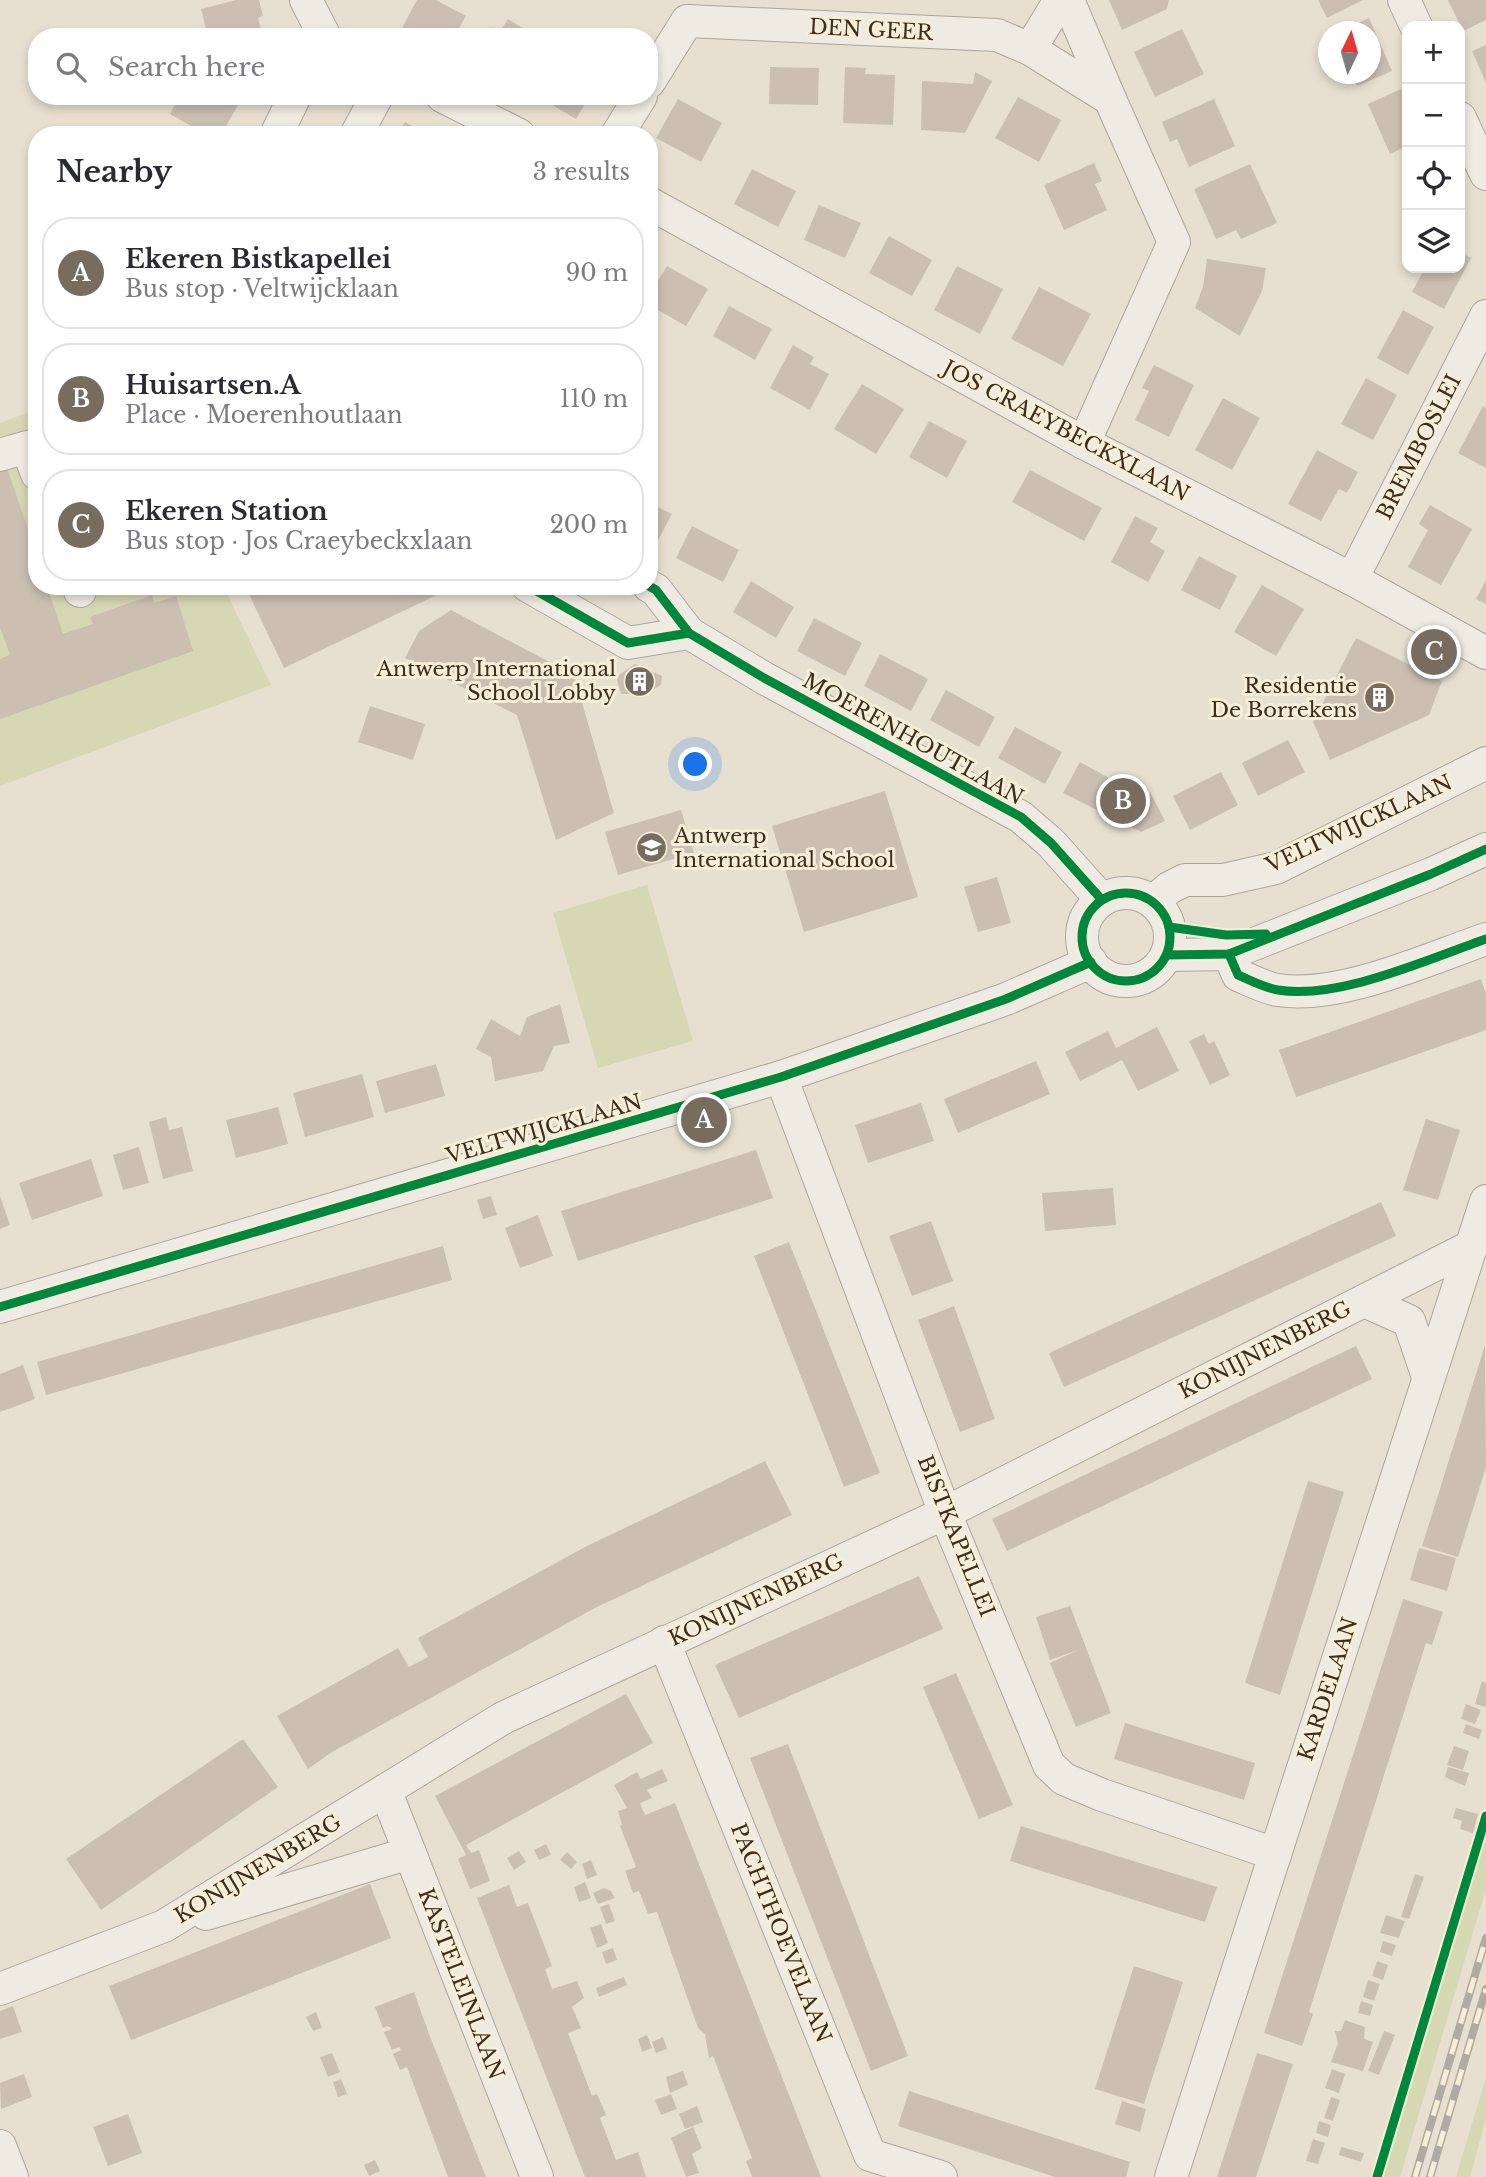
<!DOCTYPE html>
<html lang="en">
<head>
<meta charset="utf-8">
<style>
  :root { --surface:#fff; --page:#f2f2f3; --text:#2b2b33; --muted:#7c7c81; --line:#e1e1e2; --accent:#786c5e }
  body { margin:0; font-family:"Libre Baskerville",serif; background:var(--page); color:var(--text) }
  .controls { position:absolute; right:21px; top:21px; display:grid; overflow:hidden; border-radius:14px; box-shadow:0 4px 10px #0003 }
  .controls button { width:63px; height:63px; display:grid; place-items:center; padding:0; border:0; border-bottom:2px solid var(--line); background:var(--surface); color:var(--text); font:35px sans-serif }
  .compass { position:absolute; left:1318px; top:21px; width:63px; height:63px; border-radius:50%; background:var(--surface); box-shadow:0 4px 10px #0003; rotate:5deg }
  .you { position:absolute; left:696px; top:765px; width:24px; height:24px; margin:-18px; border:5px solid #fff; border-radius:50%; background:#1a73e8; box-shadow:0 0 0 10px #1a73e833 }
  .badge { display:grid; place-items:center; width:46px; height:46px; border-radius:50%; background:var(--accent); color:#fff; font-size:23px; font-weight:700 }
  .pin { position:absolute; translate:-50% -50%; border:4px solid #fff; box-shadow:0 2px 7px #0006 }
  .list { margin:0; padding:0; list-style:none }
  h2 { display:flex; justify-content:space-between; align-items:center; height:91px; margin:0; padding:0 28px; font-size:30px }
  h2 small { font-size:23px; font-weight:400; color:var(--muted) }
  .list li { display:grid; grid-template-columns:46px 1fr auto; gap:21px; align-items:center; box-sizing:border-box; height:112px; margin:0 14px 14px; padding:0 14px; border:2px solid var(--line); border-radius:28px }
  .list b { display:block; font-size:26px; white-space:nowrap }
  .list p { margin:0; font-size:23px; white-space:nowrap; color:var(--muted) }
  .list em { font-size:23px; font-style:normal; color:var(--muted) }
  .icon { flex:none; width:38px; height:38px; fill:none; stroke:currentColor; stroke-width:2; stroke-linecap:round; stroke-linejoin:round }
  .map { position:relative; flex:none; width:1486px; height:2177px; overflow:hidden }
  .search { position:absolute; background:var(--surface); box-shadow:0 4px 10px #0003; left:28px; top:28px; width:630px; height:77px; display:flex; align-items:center; gap:18px; box-sizing:border-box; padding:0 24px; border-radius:28px; color:var(--muted); font-size:26px }
  .panel { position:absolute; background:var(--surface); box-shadow:0 4px 10px #0003; left:28px; top:126px; width:630px; height:469px; border-radius:28px }
  .map>svg:first-child { display:block }
  .green { fill:#d6d7b3 }
  .building { fill:#cbbfb2 }
  .lines { fill:none; stroke-linecap:round; stroke-linejoin:round }
  .minor-casing { stroke:#ada599; stroke-width:34 }
  .minor { stroke:#efebe3; stroke-width:32 }
  .rail-casing { stroke:#afaaa2; stroke-width:8 }
  .rail { stroke:#f7eed8; stroke-width:5; stroke-dasharray:16; stroke-linecap:butt }
  .cycleway-casing { stroke:#f7eed8; stroke-width:13 }
  .cycleway { stroke:#00873e; stroke-width:9 }
  .labels { text-anchor:middle; stroke-width:6; stroke-linejoin:round; paint-order:stroke }
  .street-label { font-size:21px; fill:#3d2e20; stroke:#f7eed8 }
  .poi-label { font-size:21px; fill:#3d2e20; stroke:#f7eed8; text-anchor:end }
</style>
</head>
<body>
<div class="map">
<svg width="1486" height="2177" viewBox="0 0 1486 2177">
  <rect width="100%" height="100%" fill="#e7e0d1"/>
  <g class="green">
    <polygon points="37,409 37,586 223,586 271,685 0,786 0,423"/>
    <polygon points="647,885 693,1041 598,1068 553,913"/>
    <polygon points="1486,1830 1486,1889 1400,2177 1382,2177"/>
    <polygon points="1486,2077 1486,2119 1470,2177 1456,2177"/>
  </g>
  <g class="building">
    <polygon points="236,0 259,0 263,16 258,18 263,37 224,37 222,29 207,33 201,9"/>
    <polygon points="417,0 436,0 466,16 454,37 419,37 402,28"/>
    <polygon points="1109,0 1169,0 1167,9 1122,30"/>
    <polygon points="1318,0 1363,0 1327,18"/>
    <polygon points="1448,0 1486,0 1486,20 1463,31"/>
    <polygon points="1369,18 1392,71 1357,86 1352,74 1370,74 1370,32 1339,32"/>
    <polygon points="508,19 537,37 485,37 491,27 500,32"/>
    <polygon points="1182,29 1204,74 1155,97 1134,52"/>
    <polygon points="1486,45 1486,83 1472,51"/>
    <polygon points="770,67 819,68 818,105 769,104"/>
    <polygon points="845,67 866,68 865,74 895,75 893,125 843,123"/>
    <polygon points="975,72 992,81 965,133 921,130 922,81 973,84"/>
    <polygon points="1401,89 1407,103 1407,146 1390,154 1368,104"/>
    <polygon points="180,96 238,96 242,98 221,135 207,135 170,114"/>
    <polygon points="537,96 590,96 576,119"/>
    <polygon points="1018,97 1061,120 1039,162 995,138"/>
    <polygon points="678,99 722,123 701,162 656,138"/>
    <polygon points="1214,99 1235,146 1189,167 1177,139 1170,142 1162,122"/>
    <polygon points="405,122 428,135 398,135"/>
    <polygon points="1094,163 1102,181 1095,184 1107,210 1064,230 1044,185"/>
    <polygon points="1250,164 1277,223 1241,239 1236,230 1216,239 1194,189"/>
    <polygon points="752,169 796,191 778,227 734,204"/>
    <polygon points="819,205 861,223 845,258 804,240"/>
    <polygon points="889,236 932,260 912,296 869,273"/>
    <polygon points="1460,252 1471,258 1444,309 1412,292 1425,268 1460,268"/>
    <polygon points="1207,259 1266,268 1262,291 1240,336 1195,308 1203,287"/>
    <polygon points="667,266 708,289 686,326 649,305 649,296"/>
    <polygon points="957,266 1003,289 980,334 934,310"/>
    <polygon points="1039,287 1091,314 1063,366 1011,339"/>
    <polygon points="729,306 772,329 755,360 713,336"/>
    <polygon points="1403,310 1434,327 1408,375 1377,358"/>
    <polygon points="793,345 814,357 810,364 829,374 810,410 770,388"/>
    <polygon points="1154,365 1194,385 1169,437 1135,420 1149,391 1142,388"/>
    <polygon points="1366,378 1397,395 1373,440 1341,424"/>
    <polygon points="862,384 904,409 876,454 834,429"/>
    <polygon points="1223,398 1260,418 1232,470 1195,450"/>
    <polygon points="1483,406 1486,408 1486,468 1458,453"/>
    <polygon points="929,421 967,441 947,478 909,457"/>
    <polygon points="1317,450 1358,472 1347,493 1339,489 1321,521 1288,504"/>
    <polygon points="5,462 37,556 37,586 47,586 63,634 93,624 90,617 152,595 154,603 176,596 193,651 0,719 0,659 10,655 0,627 0,464"/>
    <polygon points="1030,470 1102,508 1084,541 1012,502"/>
    <polygon points="649,503 672,514 656,544 649,541"/>
    <polygon points="1430,505 1472,529 1441,585 1408,567 1428,530 1419,524"/>
    <polygon points="1135,516 1158,528 1150,542 1165,551 1148,582 1111,562"/>
    <polygon points="692,526 739,550 723,582 676,558"/>
    <polygon points="1199,556 1237,576 1220,610 1181,590"/>
    <polygon points="1486,580 1486,604 1476,599"/>
    <polygon points="751,581 794,607 776,638 733,612"/>
    <polygon points="1262,585 1304,609 1276,656 1234,632"/>
    <polygon points="245,586 442,586 445,591 284,668"/>
    <polygon points="451,610 574,675 614,813 556,840 517,715 405,658 419,631"/>
    <polygon points="814,618 862,643 845,676 797,651"/>
    <polygon points="1356,638 1442,681 1429,715 1330,760 1313,722"/>
    <polygon points="880,654 928,679 911,711 864,686"/>
    <polygon points="635,664 662,676 661,685 646,694 621,694 616,677"/>
    <polygon points="946,690 995,717 979,747 930,720"/>
    <polygon points="370,706 425,724 413,760 358,742"/>
    <polygon points="1015,727 1062,752 1045,784 998,758"/>
    <polygon points="1288,740 1305,772 1258,796 1242,763"/>
    <polygon points="1080,762 1140,795 1151,794 1165,821 1141,832 1063,793"/>
    <polygon points="1221,772 1238,805 1190,830 1173,796"/>
    <polygon points="885,791 918,897 804,932 772,826"/>
    <polygon points="681,810 694,853 618,875 605,832"/>
    <polygon points="997,877 1011,923 978,932 964,887"/>
    <polygon points="1481,979 1486,994 1486,1030 1296,1097 1279,1050"/>
    <polygon points="560,1004 570,1043 554,1046 543,1071 495,1081 491,1057 476,1049 491,1019 520,1036 527,1017"/>
    <polygon points="1157,1027 1179,1071 1138,1091 1122,1060 1080,1081 1065,1052 1108,1031 1116,1048"/>
    <polygon points="1204,1034 1209,1044 1214,1041 1230,1075 1210,1085 1189,1041"/>
    <polygon points="1036,1061 1050,1094 958,1133 944,1099"/>
    <polygon points="436,1064 445,1096 385,1113 376,1081"/>
    <polygon points="362,1074 374,1117 305,1137 293,1093"/>
    <polygon points="921,1103 934,1141 868,1163 855,1125"/>
    <polygon points="278,1107 288,1144 236,1158 226,1120"/>
    <polygon points="166,1117 169,1130 182,1127 193,1171 163,1179 149,1122"/>
    <polygon points="1426,1119 1460,1130 1438,1200 1403,1190"/>
    <polygon points="139,1147 149,1183 123,1190 113,1155"/>
    <polygon points="756,1150 773,1198 578,1261 561,1211"/>
    <polygon points="91,1159 103,1196 32,1220 19,1183"/>
    <polygon points="1113,1188 1116,1225 1045,1231 1042,1193"/>
    <polygon points="0,1196 10,1225 0,1229"/>
    <polygon points="491,1196 497,1215 483,1219 477,1200"/>
    <polygon points="1381,1202 1396,1236 1064,1387 1049,1353"/>
    <polygon points="538,1215 553,1256 520,1268 505,1228"/>
    <polygon points="931,1221 953,1281 912,1296 889,1236"/>
    <polygon points="789,1242 880,1473 844,1487 754,1256"/>
    <polygon points="443,1246 452,1280 46,1395 37,1362"/>
    <polygon points="954,1306 995,1419 960,1432 918,1320"/>
    <polygon points="1485,1345 1486,1467 1458,1557 1422,1546"/>
    <polygon points="1356,1346 1372,1379 1007,1551 992,1519"/>
    <polygon points="23,1365 35,1399 0,1412 0,1374"/>
    <polygon points="765,1461 792,1515 595,1608 332,1752 308,1769 277,1716 398,1648 409,1667 428,1657 418,1638 587,1546"/>
    <polygon points="1308,1481 1344,1492 1280,1695 1245,1683"/>
    <polygon points="1419,1548 1456,1558 1447,1591 1410,1580"/>
    <polygon points="919,1576 943,1629 739,1718 715,1665"/>
    <polygon points="1403,1599 1443,1612 1432,1645 1426,1643 1419,1665 1309,2012 1313,2014 1302,2046 1264,2033"/>
    <polygon points="1070,1606 1111,1713 1076,1727 1050,1663 1078,1650 1050,1660 1036,1617"/>
    <polygon points="956,1673 1013,1805 979,1819 923,1687"/>
    <polygon points="1482,1681 1486,1683 1486,1707 1475,1704"/>
    <polygon points="626,1694 653,1743 466,1845 471,1853 479,1850 490,1881 470,1889 458,1859 466,1855 435,1796"/>
    <polygon points="1466,1704 1481,1710 1475,1724 1461,1719"/>
    <polygon points="1125,1723 1255,1763 1244,1800 1114,1759"/>
    <polygon points="1466,1724 1482,1730 1479,1739 1463,1733"/>
    <polygon points="243,1739 278,1787 101,1910 66,1859"/>
    <polygon points="788,1744 908,2056 871,2071 750,1758"/>
    <polygon points="1454,1746 1469,1751 1463,1770 1447,1765"/>
    <polygon points="1448,1767 1469,1773 1465,1786 1445,1777"/>
    <polygon points="662,1769 668,1781 647,1790 652,1798 640,1803 645,1815 675,1803 821,2177 752,2177 746,2161 752,2158 713,2056 709,2058 705,2034 698,2028 657,1912 648,1914 639,1891 633,1893 625,1871 636,1867 620,1826 622,1825 618,1811 627,1808 614,1785 637,1772 641,1779"/>
    <polygon points="1456,1808 1478,1814 1473,1833 1460,1829 1462,1821 1453,1818"/>
    <polygon points="1021,1826 1217,1887 1205,1922 1010,1861"/>
    <polygon points="546,1844 551,1855 539,1860 534,1850"/>
    <polygon points="519,1851 526,1862 514,1870 507,1858"/>
    <polygon points="567,1852 577,1862 571,1869 560,1860"/>
    <polygon points="591,1860 597,1875 587,1879 582,1864"/>
    <polygon points="1415,1874 1424,1877 1409,1919 1401,1917"/>
    <polygon points="585,1882 591,1898 579,1902 574,1887"/>
    <polygon points="370,1884 391,1938 131,2040 109,1986"/>
    <polygon points="509,1885 517,1907 528,1903 552,1966 545,1969 552,1989 577,1981 584,1998 572,2007 581,2028 568,2033 592,2096 597,2094 606,2115 600,2118 616,2160 638,2152 646,2177 585,2177 477,1898"/>
    <polygon points="604,1888 611,1891 615,1898 598,1904 593,1893"/>
    <polygon points="609,1904 615,1921 606,1924 600,1907"/>
    <polygon points="1386,1915 1405,1921 1399,1938 1380,1933"/>
    <polygon points="601,1924 608,1943 597,1948 590,1928"/>
    <polygon points="1383,1941 1396,1945 1392,1956 1380,1952"/>
    <polygon points="613,1948 617,1960 606,1964 602,1952"/>
    <polygon points="1377,1961 1388,1965 1383,1980 1372,1976"/>
    <polygon points="1134,1966 1183,1982 1144,2104 1095,2089"/>
    <polygon points="624,1977 627,1985 599,1997 596,1988"/>
    <polygon points="1368,1980 1380,1984 1374,2001 1363,1997"/>
    <polygon points="414,1992 429,2034 486,2177 448,2177 407,2067 400,2070 393,2054 401,2050 399,2047 392,2050 384,2032 392,2029 388,2026 383,2028 375,2007"/>
    <polygon points="1361,2001 1373,2005 1370,2016 1358,2013"/>
    <polygon points="13,2006 22,2032 0,2039 0,2011"/>
    <polygon points="316,2012 322,2028 313,2031 306,2017"/>
    <polygon points="1345,2020 1365,2027 1364,2039 1373,2042 1363,2071 1331,2062 1338,2043 1335,2031 1341,2031"/>
    <polygon points="1384,2031 1395,2035 1379,2075 1368,2071"/>
    <polygon points="647,2035 652,2048 642,2052 638,2039"/>
    <polygon points="663,2037 667,2049 656,2053 652,2042"/>
    <polygon points="332,2053 340,2072 328,2077 320,2057"/>
    <polygon points="1257,2053 1293,2064 1256,2177 1217,2177"/>
    <polygon points="1332,2069 1345,2074 1339,2093 1325,2088"/>
    <polygon points="683,2071 688,2085 670,2093 666,2077"/>
    <polygon points="24,2074 32,2097 1,2109 0,2083"/>
    <polygon points="341,2079 347,2094 338,2097 333,2082"/>
    <polygon points="909,2091 1130,2162 1126,2177 1055,2177 898,2126"/>
    <polygon points="671,2094 677,2109 661,2115 655,2100"/>
    <polygon points="1331,2097 1340,2100 1333,2121 1324,2118"/>
    <polygon points="1122,2101 1146,2109 1140,2132 1115,2124"/>
    <polygon points="697,2106 703,2122 685,2129 679,2114"/>
    <polygon points="128,2114 142,2153 108,2166 93,2127"/>
    <polygon points="1319,2121 1331,2125 1328,2137 1316,2133"/>
    <polygon points="693,2127 702,2148 692,2154 699,2173 686,2177 671,2138"/>
    <polygon points="1313,2139 1325,2143 1318,2164 1306,2161"/>
    <polygon points="1341,2147 1364,2153 1361,2162 1339,2155"/>
    <polygon points="375,2160 380,2171 369,2176 364,2165"/>
  </g>
  <g class="lines">
    <defs>
      <g id="minor">
        <polyline points="306,0 325,37"/>
        <polyline points="1068,0 1110,99"/>
        <polyline points="1404,0 1416,26"/>
        <polyline points="1030,49 1060,0"/>
        <polyline points="649,82 687,21 997,35 1030,49 1110,99 1174,242 1084,443"/>
        <polyline points="442,96 519,135"/>
        <polyline points="1460,118 1486,174"/>
        <polyline points="276,135 295,96"/>
        <polyline points="356,135 377,96"/>
        <polyline points="617,135 641,96"/>
        <polyline points="649,203 1084,443 1352,579 1486,653"/>
        <polyline points="0,455 27,447 37,474"/>
        <polyline points="1352,579 1486,316"/>
        <polyline points="79,586 80,591"/>
        <polyline points="528,586 628,643 689,633"/>
        <polyline points="649,586 656,590 689,633 764,678 1021,817 1051,843 1102,900"/>
        <circle cx="1126" cy="937" r="44"/>
        <polyline points="1153,902 1169,888 1185,880 1223,880 1276,868 1486,763"/>
        <path d="M 1229,954 L 1238,975 C 1250,980 1265,988 1278,990 C 1339,1000 1428,959 1486,939"/>
        <polyline points="1167,955 1229,954 1431,874 1486,849"/>
        <polyline points="781,1077 945,1513 1049,1765 1064,1779 1102,1795 1275,1854"/>
        <polyline points="1364,1301 1409,1321 1428,1377"/>
        <polyline points="0,1307 781,1077 1006,999 1091,962"/>
        <polyline points="664,1642 870,2155 941,2177"/>
        <polyline points="386,1792 537,2177"/>
        <polyline points="206,1914 410,1853"/>
        <polyline points="0,1989 164,1926 503,1718 945,1513 1472,1246"/>
        <polyline points="0,2146 12,2177"/>
        <polyline points="1171,2177 1486,1201"/>
      </g>
    </defs>
    <use href="#minor" class="minor-casing"/>
    <use href="#minor" class="minor"/>
    <defs>
      <g id="rail">
        <polyline points="1415,2177 1486,1938"/>
        <polyline points="1430,2177 1486,1989"/>
      </g>
    </defs>
    <use href="#rail" class="rail-casing"/>
    <use href="#rail" class="rail"/>
    <defs>
      <g id="cycleway">
        <polyline points="528,586 628,643 689,633"/>
        <polyline points="649,586 656,590 689,633 764,678 1021,817 1051,843 1102,900"/>
        <circle cx="1126" cy="937" r="44"/>
        <polyline points="1169,927 1226,935 1266,934"/>
        <path d="M 1229,954 L 1238,975 C 1250,980 1265,988 1278,990 C 1339,1000 1428,959 1486,939"/>
        <polyline points="1167,955 1229,954 1431,874 1486,849"/>
        <polyline points="0,1307 781,1077 1006,999 1091,962"/>
        <polyline points="1377,2177 1486,1816"/>
      </g>
    </defs>
    <use href="#cycleway" class="cycleway-casing"/>
    <use href="#cycleway" class="cycleway"/>
  </g>
  <defs>
    <symbol id="building-disc" viewBox="-11 -11 22 22"><circle r="9.5" fill="#786c5e" stroke="#f7eed8"/><path d="M-4-6H4V6H1V3H-1V6H-4ZM-2.5-4.3h1.7v1.8h-1.7ZM.8-4.3h1.7v1.8H.8ZM-2.5-1h1.7V.8h-1.7ZM.8-1h1.7V.8H.8Z" fill="#fff"/></symbol>
    <symbol id="school-disc" viewBox="-11 -11 22 22"><circle r="9.5" fill="#786c5e" stroke="#f7eed8"/><path d="M0-5L7-2L0 1L-7-2ZM-4 1L0 2.5L4 1V4Q0 6-4 4Z" fill="#fff"/></symbol>
  </defs>
  <g fill-rule="evenodd">
    <use href="#building-disc" x="622" y="664" width="35" height="35"/>
    <use href="#building-disc" x="1362" y="680" width="35" height="35"/>
    <use href="#school-disc" x="634" y="830" width="35" height="35"/>
  </g>
  <g class="labels">
    <g class="street-label">
      <text transform="translate(871 30) rotate(3)" y="7">DEN GEER</text>
      <text transform="translate(1066 431) rotate(28)" y="7">JOS CRAEYBECKXLAAN</text>
      <text transform="translate(1419 447) rotate(-63)" y="7">BREMBOSLEI</text>
      <text transform="translate(913 739) rotate(29)" y="7">MOERENHOUTLAAN</text>
      <text transform="translate(1359 824) rotate(-25)" y="7">VELTWIJCKLAAN</text>
      <text transform="translate(544 1129) rotate(-16)" y="7">VELTWIJCKLAAN</text>
      <text transform="translate(1265 1350) rotate(-27)" y="7">KONIJNENBERG</text>
      <text transform="translate(956 1536) rotate(68)" y="7">BISTKAPELLEI</text>
      <text transform="translate(756 1600) rotate(-25)" y="7">KONIJNENBERG</text>
      <text transform="translate(1328 1689) rotate(-72)" y="7">KARDELAAN</text>
      <text transform="translate(258 1869) rotate(-31)" y="7">KONIJNENBERG</text>
      <text transform="translate(781 1933) rotate(68)" y="7">PACHTHOEVELAAN</text>
      <text transform="translate(461 1984) rotate(69)" y="7">KASTELEINLAAN</text>
    </g>
    <g class="poi-label">
      <text x="616" y="676">Antwerp International<tspan x="616" dy="24">School Lobby</tspan></text>
      <text x="1357" y="693">Residentie<tspan x="1357" dy="24">De Borrekens</tspan></text>
      <text x="674" y="843" text-anchor="start">Antwerp<tspan x="674" dy="24">International School</tspan></text>
    </g>
  </g>
</svg>
<div class="controls">
<button>+</button>
<button>−</button>
<button><svg class="icon" aria-label="locate" viewBox="0 0 24 24"><circle cx="12" cy="12" r="6"/><path d="M12 2v4M12 18v4M2 12h4M18 12h4"/></svg></button>
<button><svg class="icon" aria-label="layers" viewBox="0 0 24 24"><path d="M12 4l9 5-9 5-9-5zM3 14l9 5 9-5"/></svg></button>
</div>
<svg class="compass" viewBox="-18 -18 36 36"><path d="M0-13l5 13h-10z" fill="#e53935"/><path d="M0 13l5-13h-10z" fill="#7c7c81"/></svg>
<div class="you"></div>
<div class="pin badge" style="left:704px;top:1120px">A</div>
<div class="pin badge" style="left:1123px;top:801px">B</div>
<div class="pin badge" style="left:1434px;top:652px">C</div>
<div class="search"><svg class="icon" aria-label="search" viewBox="0 0 24 24"><circle cx="10" cy="10" r="6"/><path d="M15 15l6 6"/></svg>Search here</div>
<section class="panel">
<h2>Nearby<small>3 results</small></h2>
<ul class="list">
<li><span class="badge">A</span><div><b>Ekeren Bistkapellei</b><p>Bus stop · Veltwijcklaan</p></div><em>90 m</em></li>
<li><span class="badge">B</span><div><b>Huisartsen.A</b><p>Place · Moerenhoutlaan</p></div><em>110 m</em></li>
<li><span class="badge">C</span><div><b>Ekeren Station</b><p>Bus stop · Jos Craeybeckxlaan</p></div><em>200 m</em></li>
</ul>
</section>
</div>
</body>
</html>
